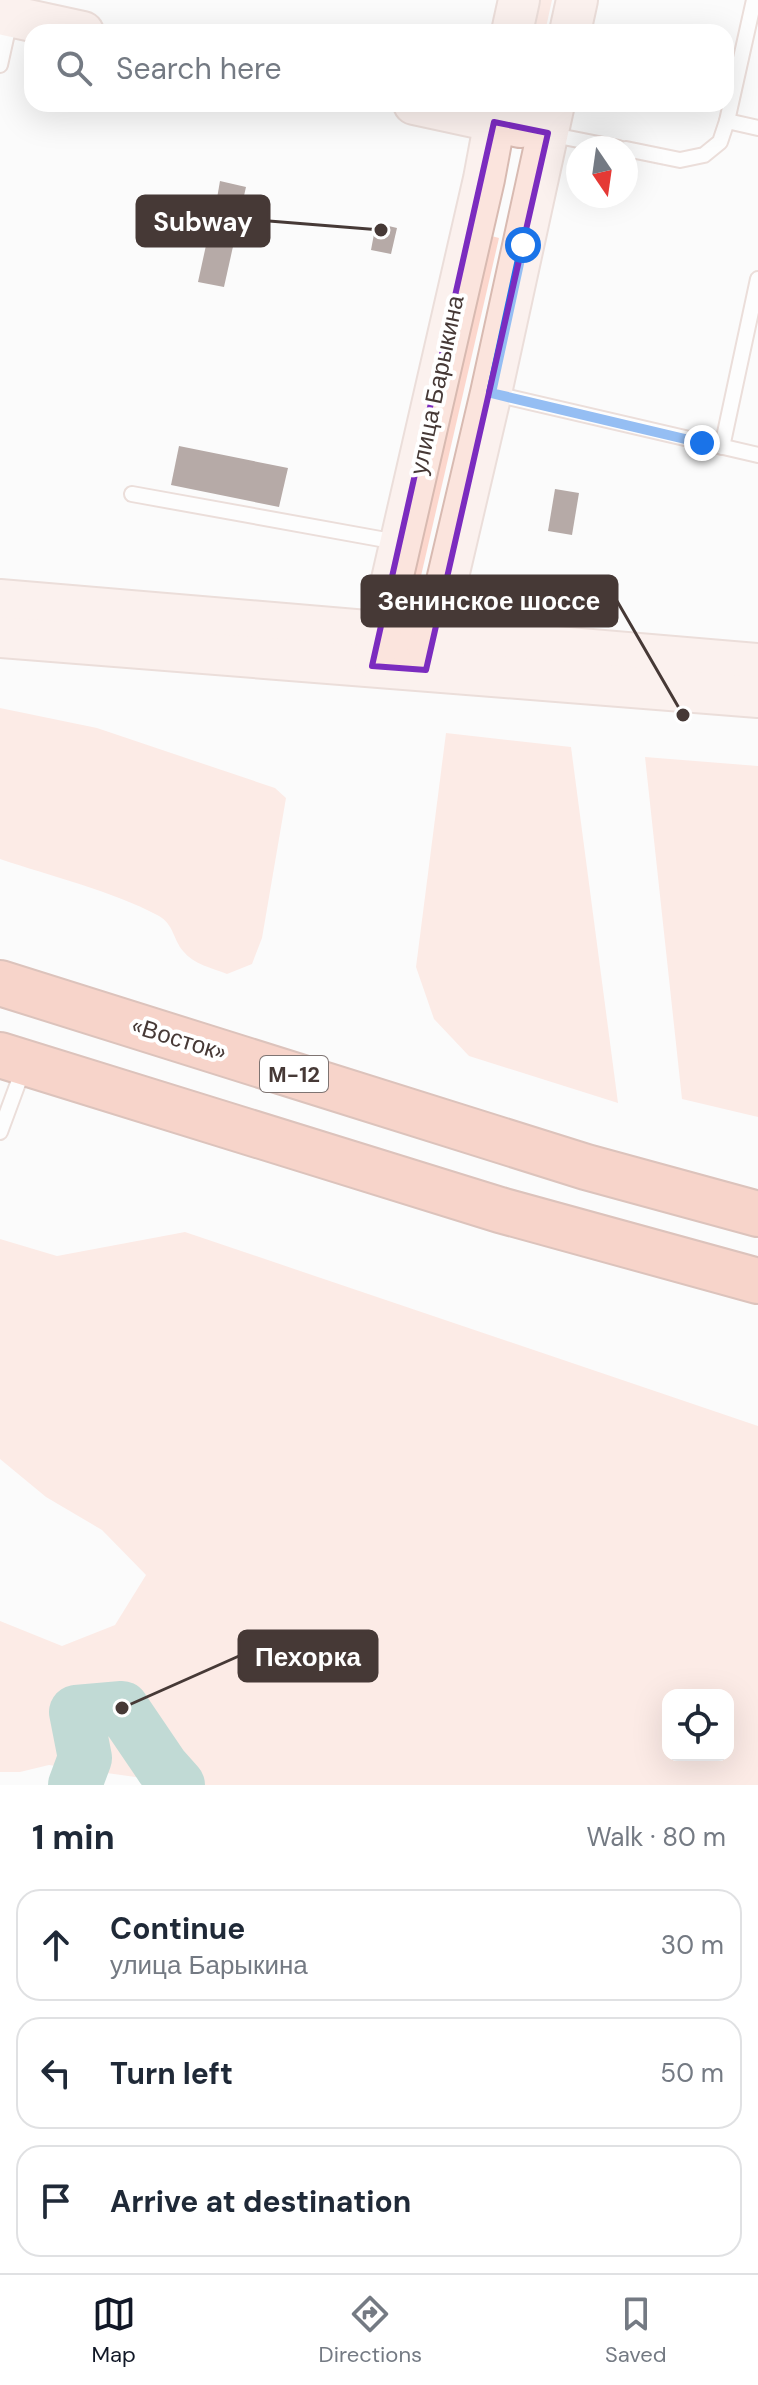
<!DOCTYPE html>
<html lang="en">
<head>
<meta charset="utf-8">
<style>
  :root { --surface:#fff; --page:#f6f6f7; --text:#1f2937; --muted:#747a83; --line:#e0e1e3; --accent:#111827 }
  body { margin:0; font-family:"DM Sans",sans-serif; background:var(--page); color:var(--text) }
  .controls { position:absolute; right:24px; bottom:24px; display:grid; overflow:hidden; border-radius:16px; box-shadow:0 8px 32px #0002 }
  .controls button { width:72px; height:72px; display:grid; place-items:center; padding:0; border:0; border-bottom:2px solid var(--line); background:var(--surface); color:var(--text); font:40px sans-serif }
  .compass { position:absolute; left:566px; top:136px; width:72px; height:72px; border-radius:50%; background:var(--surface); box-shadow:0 8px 32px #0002; rotate:167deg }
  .stop { position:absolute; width:24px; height:24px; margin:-18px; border:6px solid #1a73e8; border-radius:50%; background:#fff }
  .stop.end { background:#1a73e8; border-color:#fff; box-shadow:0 2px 8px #0008 }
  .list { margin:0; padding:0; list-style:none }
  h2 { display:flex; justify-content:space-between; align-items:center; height:104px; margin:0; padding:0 32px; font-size:34px }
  h2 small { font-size:26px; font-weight:400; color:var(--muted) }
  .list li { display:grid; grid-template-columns:52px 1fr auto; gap:24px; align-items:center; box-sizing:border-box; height:112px; margin:0 16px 16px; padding:0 16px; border:2px solid var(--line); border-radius:24px }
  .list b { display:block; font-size:30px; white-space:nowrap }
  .list p { margin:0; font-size:26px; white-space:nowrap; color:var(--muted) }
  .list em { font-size:26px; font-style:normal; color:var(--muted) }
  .icon { flex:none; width:44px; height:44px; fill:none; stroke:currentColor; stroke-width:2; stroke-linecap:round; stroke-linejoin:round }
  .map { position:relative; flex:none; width:758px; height:1785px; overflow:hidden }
  .search { position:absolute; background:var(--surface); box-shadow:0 8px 32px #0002; left:24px; right:24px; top:24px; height:88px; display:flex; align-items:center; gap:20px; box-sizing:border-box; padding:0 28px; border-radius:24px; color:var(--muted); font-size:30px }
  .sheet { height:488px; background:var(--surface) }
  nav { display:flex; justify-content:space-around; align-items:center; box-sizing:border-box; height:112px; border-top:2px solid var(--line); background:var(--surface); font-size:22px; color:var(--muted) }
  nav a { display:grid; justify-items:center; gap:4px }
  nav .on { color:var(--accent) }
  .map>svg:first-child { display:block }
  .green { fill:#fcd7cd; fill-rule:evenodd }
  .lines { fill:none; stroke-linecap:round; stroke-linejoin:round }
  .river { stroke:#7ab2a6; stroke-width:54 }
  .building { fill:#624841 }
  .lane-casing { stroke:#d8bab1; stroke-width:18 }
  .secondary-casing { stroke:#d8bab1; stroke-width:44 }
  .highway-casing { stroke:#b67f6f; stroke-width:48 }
  .lane { stroke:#fff; stroke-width:14 }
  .secondary { stroke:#fbe4dd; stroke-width:40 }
  .highway { stroke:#f2a58e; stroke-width:44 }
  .route { stroke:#1a73e8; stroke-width:10 }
  .marked { fill:none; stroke:#7b2cbf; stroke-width:6; stroke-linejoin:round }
  .labels { text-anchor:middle; stroke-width:8; stroke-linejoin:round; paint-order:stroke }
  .shield { fill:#fff; stroke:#7e7472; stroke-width:2 }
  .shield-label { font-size:22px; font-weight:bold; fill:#463936 }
  .street-label { font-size:24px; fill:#463936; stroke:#fff }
  .leader { fill:none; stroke:#463936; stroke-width:3 }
  .callout-dot { fill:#463936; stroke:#fff; stroke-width:3 }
  .callout { fill:#463936; stroke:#463936; stroke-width:3 }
  .callout-label { font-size:26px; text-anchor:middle; font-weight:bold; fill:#fff }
</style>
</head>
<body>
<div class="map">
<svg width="758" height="1785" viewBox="0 0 758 1785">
  <rect width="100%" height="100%" fill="#fbfbfb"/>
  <g class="green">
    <polygon points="537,0 552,0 545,32 530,32"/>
    <polygon points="484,234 499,238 415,602 409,606 404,605"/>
    <path d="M 0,708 L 97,728 L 275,788 L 286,798 L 262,938 L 252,964 L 227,974 C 212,968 193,964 183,951 C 173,939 174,925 159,916 C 113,891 50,876 0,859 Z"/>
    <polygon points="446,733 571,747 618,1103 469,1056 434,1019 416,967"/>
    <polygon points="645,757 758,766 758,1117 682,1099"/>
    <path d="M 185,1232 L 758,1426 L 758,1785 L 193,1785 L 49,1765 L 20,1772 L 0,1772 L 0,1621 L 62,1646 L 115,1625 L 146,1575 L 102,1530 L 46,1497 L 0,1459 L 0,1239 L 57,1256 ZM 668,1695 L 728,1695 L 728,1755 L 668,1755 Z"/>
  </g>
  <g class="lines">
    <polyline class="river" points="75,1785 85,1758 76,1712 122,1708 162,1767 178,1785"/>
  </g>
  <g class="building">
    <polygon points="220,181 246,187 241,209 216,204"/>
    <polygon points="376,223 397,228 391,254 371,250"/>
    <polygon points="210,227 236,233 224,287 198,282"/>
    <polygon points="179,446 288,468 279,507 171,485"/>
    <polygon points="555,489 579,493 572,535 548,531"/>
  </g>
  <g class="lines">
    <defs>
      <g id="lane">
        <polyline points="0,65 10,20"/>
        <polyline points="727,121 758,128"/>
        <polyline points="548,134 619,148"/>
        <polyline points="626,149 680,160 704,155 720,142 727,121 754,0"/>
        <polyline points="495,394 758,455"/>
        <polyline points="722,447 758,279"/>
        <polyline points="132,494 397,542"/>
        <polyline points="0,1132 24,1067"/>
      </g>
      <g id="secondary">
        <polyline points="0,14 83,32"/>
        <polyline points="512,32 519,0"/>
        <polyline points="570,32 577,0"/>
        <polyline points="414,104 520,127"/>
        <polyline points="0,600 758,664"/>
        <polyline points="0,637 758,697"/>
        <polyline points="374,658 484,179 498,104"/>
        <polyline points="428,662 491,393 554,104"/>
      </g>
      <g id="highway">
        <polyline points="0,983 586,1167 758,1214"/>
        <polyline points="0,1055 500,1210 758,1281"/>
      </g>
    </defs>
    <use href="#lane" class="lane-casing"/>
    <use href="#secondary" class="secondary-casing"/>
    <use href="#highway" class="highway-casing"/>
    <use href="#lane" class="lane"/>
    <use href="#secondary" class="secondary"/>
    <use href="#highway" class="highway"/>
  </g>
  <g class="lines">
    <polyline class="route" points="523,245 491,393 702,443"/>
  </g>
  <path d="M0 0H758V1785H0ZM 494,122 L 548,133 L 426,670 L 372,666 Z" fill="#fbfbfb" fill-opacity=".55" fill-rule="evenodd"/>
  <path class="marked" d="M 494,122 L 548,133 L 426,670 L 372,666 Z"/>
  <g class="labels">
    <rect class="shield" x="260" y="1056" width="68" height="36" rx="6"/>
    <g class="shield-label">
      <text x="294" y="1082">М-12</text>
    </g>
    <g class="street-label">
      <text transform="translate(437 385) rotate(-78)" y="8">улица Барыкина</text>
      <text transform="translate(179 1039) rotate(17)" y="8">«Восток»</text>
    </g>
  </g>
  <path class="leader" d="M381 230L269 221M683 715L617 601M122 1708L239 1656"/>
  <g class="callout-dot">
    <circle cx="381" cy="230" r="8"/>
    <circle cx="683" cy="715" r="8"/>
    <circle cx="122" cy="1708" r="8"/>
  </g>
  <g class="callout">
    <rect x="137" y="196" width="132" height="50" rx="8"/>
    <rect x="362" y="576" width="255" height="50" rx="8"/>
    <rect x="239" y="1631" width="138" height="50" rx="8"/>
  </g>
  <g class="callout-label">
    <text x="203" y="231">Subway</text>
    <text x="489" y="610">Зенинское шоссе</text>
    <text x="308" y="1666">Пехорка</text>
  </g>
</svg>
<div class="controls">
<button><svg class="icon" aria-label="locate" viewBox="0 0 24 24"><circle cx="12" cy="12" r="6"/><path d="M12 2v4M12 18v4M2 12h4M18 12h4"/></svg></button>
</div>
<svg class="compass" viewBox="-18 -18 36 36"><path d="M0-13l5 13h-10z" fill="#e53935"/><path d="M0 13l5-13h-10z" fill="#747a83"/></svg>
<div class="stop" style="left:523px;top:245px"></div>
<div class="stop end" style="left:702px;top:443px"></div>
<div class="search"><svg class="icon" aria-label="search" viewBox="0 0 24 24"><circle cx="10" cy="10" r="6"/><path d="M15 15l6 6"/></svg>Search here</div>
</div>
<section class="sheet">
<h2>1 min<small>Walk · 80 m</small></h2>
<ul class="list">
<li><svg class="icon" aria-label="ahead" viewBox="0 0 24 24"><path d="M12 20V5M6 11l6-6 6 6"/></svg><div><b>Continue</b><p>улица Барыкина</p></div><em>30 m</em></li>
<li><svg class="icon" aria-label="left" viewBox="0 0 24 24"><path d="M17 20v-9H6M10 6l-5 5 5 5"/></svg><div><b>Turn left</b></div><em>50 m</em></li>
<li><svg class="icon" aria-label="arrive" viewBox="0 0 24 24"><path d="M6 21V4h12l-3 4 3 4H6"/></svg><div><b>Arrive at destination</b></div></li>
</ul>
</section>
<nav>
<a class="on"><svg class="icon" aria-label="map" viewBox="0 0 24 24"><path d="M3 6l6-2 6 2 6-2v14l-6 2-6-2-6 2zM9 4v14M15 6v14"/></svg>Map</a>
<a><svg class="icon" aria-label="directions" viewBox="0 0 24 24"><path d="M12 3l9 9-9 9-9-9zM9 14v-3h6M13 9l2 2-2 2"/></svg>Directions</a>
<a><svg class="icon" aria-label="saved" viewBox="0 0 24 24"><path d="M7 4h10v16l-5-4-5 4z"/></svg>Saved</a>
</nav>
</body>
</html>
